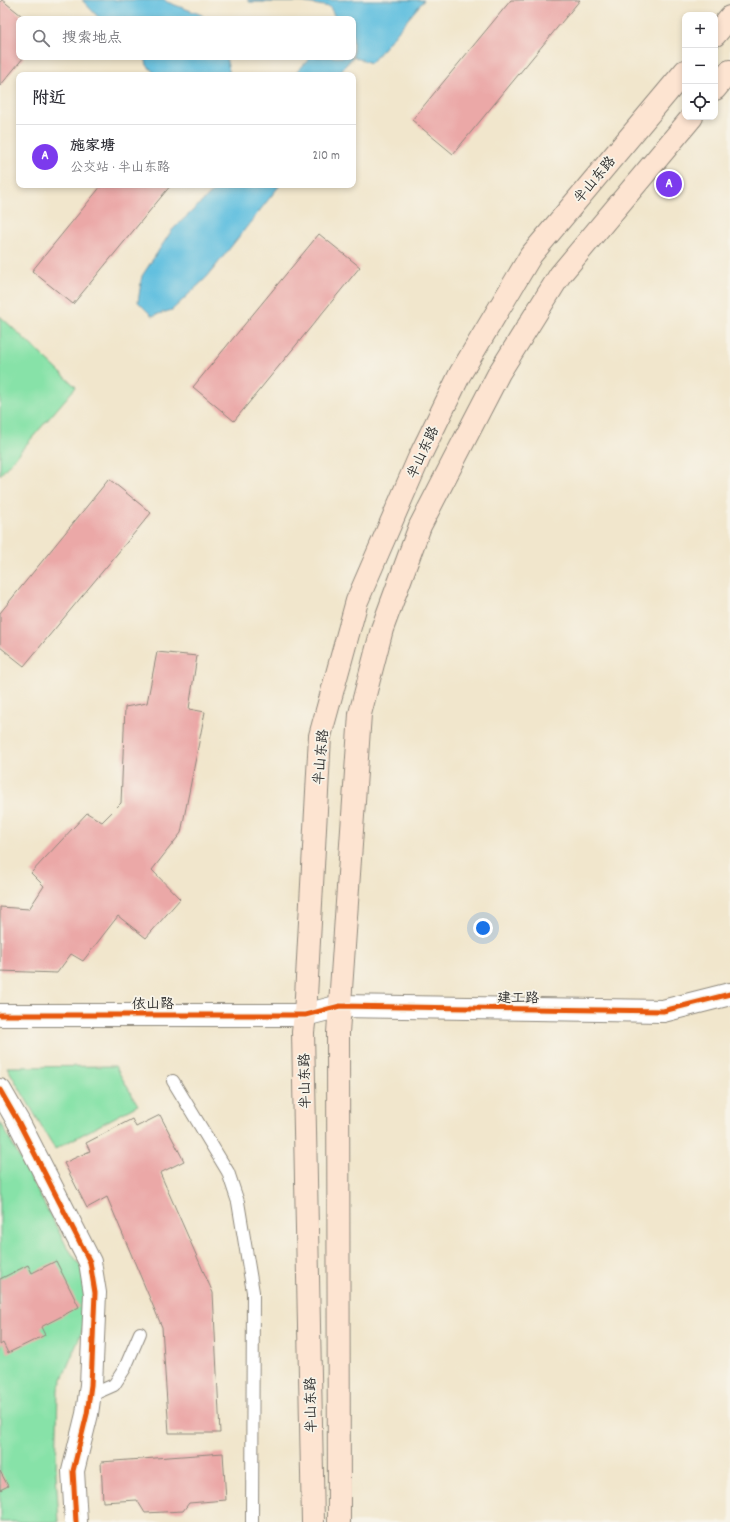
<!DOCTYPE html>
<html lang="zh">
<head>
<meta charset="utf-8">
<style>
  :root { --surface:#fff; --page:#f2f2f3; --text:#2b2b33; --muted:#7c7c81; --line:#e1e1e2; --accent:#7c3aed }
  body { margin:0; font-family:Dekko,"LXGW WenKai TC",sans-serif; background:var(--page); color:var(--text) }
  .controls { position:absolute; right:12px; top:12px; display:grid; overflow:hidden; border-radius:8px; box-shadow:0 2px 6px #0003 }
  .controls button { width:36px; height:36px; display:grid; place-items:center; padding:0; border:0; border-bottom:1px solid var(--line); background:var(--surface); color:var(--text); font:20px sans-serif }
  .you { position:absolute; left:483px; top:928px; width:14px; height:14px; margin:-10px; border:3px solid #fff; border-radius:50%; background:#1a73e8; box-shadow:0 0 0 6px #1a73e833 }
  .badge { display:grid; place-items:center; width:26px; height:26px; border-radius:50%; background:var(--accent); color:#fff; font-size:13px; font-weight:700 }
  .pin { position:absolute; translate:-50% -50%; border:2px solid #fff; box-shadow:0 1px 4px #0006 }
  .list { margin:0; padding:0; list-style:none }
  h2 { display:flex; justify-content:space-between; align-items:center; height:52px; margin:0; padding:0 16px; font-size:17px }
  h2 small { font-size:13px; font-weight:400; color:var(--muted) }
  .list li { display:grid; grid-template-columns:26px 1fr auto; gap:12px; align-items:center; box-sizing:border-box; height:64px; padding:0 16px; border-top:1px solid var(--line) }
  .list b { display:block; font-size:15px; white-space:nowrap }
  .list p { margin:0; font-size:13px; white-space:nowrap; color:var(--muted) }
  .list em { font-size:13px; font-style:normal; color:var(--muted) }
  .icon { flex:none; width:22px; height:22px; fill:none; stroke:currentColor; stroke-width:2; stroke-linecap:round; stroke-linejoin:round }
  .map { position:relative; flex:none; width:730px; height:1522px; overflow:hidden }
  .search { position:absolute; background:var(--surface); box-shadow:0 2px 6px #0003; left:16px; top:16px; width:340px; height:44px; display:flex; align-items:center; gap:10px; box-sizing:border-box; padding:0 14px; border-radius:8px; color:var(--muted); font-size:15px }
  .panel { position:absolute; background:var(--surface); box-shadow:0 2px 6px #0003; left:16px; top:72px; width:340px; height:116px; border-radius:8px }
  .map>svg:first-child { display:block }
  .green { fill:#87e2a8; stroke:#59866a }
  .water { fill:#61bfdf; stroke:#467585 }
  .building { fill:#eba8a7 }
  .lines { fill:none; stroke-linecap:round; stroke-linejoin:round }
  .service-casing { stroke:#8e887c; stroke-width:14 }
  .minor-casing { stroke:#8e887c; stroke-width:24 }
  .tertiary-casing { stroke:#8e887c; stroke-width:24 }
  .secondary-casing { stroke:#8e887c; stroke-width:24 }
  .service { stroke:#fff; stroke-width:12 }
  .minor { stroke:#fff; stroke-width:22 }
  .tertiary { stroke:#fff; stroke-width:22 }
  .secondary { stroke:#fde4d1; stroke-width:22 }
  .cycleway-casing { stroke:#f7f3e8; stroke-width:8 }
  .cycleway { stroke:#e8590c; stroke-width:5 }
  .labels { text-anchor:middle; stroke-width:3.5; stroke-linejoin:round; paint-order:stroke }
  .street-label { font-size:14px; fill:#2b2b2b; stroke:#f7f3e8 }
</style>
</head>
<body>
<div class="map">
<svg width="730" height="1522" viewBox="0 0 730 1522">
  <rect width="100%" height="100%" fill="#f7f3e8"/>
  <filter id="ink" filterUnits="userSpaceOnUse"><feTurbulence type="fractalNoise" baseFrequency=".025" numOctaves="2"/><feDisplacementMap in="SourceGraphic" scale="8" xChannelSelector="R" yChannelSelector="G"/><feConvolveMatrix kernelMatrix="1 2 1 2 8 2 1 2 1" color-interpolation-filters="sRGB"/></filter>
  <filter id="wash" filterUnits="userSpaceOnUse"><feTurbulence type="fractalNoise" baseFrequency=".012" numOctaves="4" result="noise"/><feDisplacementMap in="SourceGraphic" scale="16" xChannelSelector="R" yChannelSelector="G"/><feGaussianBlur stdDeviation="0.9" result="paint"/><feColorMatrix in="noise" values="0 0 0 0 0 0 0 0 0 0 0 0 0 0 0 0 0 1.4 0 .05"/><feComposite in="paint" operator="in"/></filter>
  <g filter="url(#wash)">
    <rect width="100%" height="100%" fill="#f1e6cc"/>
    <g class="green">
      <polygon points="0,316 76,387 0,475"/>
      <polygon points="115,1066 138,1105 55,1149 7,1067"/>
      <polygon points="0,1121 66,1245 85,1273 85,1324 58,1389 56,1473 59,1522 0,1522"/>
    </g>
    <g class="water">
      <polygon points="82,0 165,0 167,2 202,15 206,19 100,19"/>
      <polygon points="247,0 424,0 371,63 353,57 353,19 336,19 330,7 301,2 249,2"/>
      <polygon points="145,57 226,57 230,75 156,75 147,65"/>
      <polygon points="311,57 353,57 337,75 294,75"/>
      <polygon points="220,185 280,185 207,277 172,310 152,316 138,302 142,276 172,230"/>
    </g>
    <g id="blocks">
      <g class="building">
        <polygon points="2,0 26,19 19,19 19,57 24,57 0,86 0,2"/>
        <polygon points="511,0 580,0 453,154 412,120"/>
        <polygon points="102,185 171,185 73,304 32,271"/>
        <polygon points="319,234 360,267 234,421 193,387"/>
        <polygon points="109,479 151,513 24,666 0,647 0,613"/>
        <polygon points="157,652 197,656 189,709 205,712 181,833 152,870 180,899 146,938 118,916 83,961 71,954 57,973 0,971 0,907 29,909 44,886 31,873 87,813 102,822 121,803 125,707 147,703"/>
        <polygon points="160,1115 184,1161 160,1173 213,1293 220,1433 169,1433 162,1327 107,1197 87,1208 64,1163 90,1151 86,1143 132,1119 136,1127"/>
        <polygon points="56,1261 79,1307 41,1327 45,1335 8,1353 3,1343 0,1345 0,1279 28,1265 32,1273"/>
        <polygon points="223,1453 226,1500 189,1503 183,1511 145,1513 137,1500 103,1502 101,1462"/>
        <polygon points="0,1471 8,1486 0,1490"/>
      </g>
    </g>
  </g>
  <g filter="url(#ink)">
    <use href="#blocks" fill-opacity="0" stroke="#8e887c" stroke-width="1"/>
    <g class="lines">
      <defs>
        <g id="service">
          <polyline points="173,1081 228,1172 238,1202 253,1292 252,1522"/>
          <polyline points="89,1396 114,1385 125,1368 140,1333"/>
        </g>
        <g id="minor">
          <polyline points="0,1015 305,1015"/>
          <polyline points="0,1090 19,1123 90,1262 95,1293 91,1385 87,1414 73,1471 76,1522"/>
        </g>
        <polyline id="tertiary" points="305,1015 340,1006 663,1011 730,994"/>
        <g id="secondary">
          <polyline points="715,35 730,17"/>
          <polyline points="715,89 730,71"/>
          <polyline points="313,1522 303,1032 305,1015 320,736 357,601 419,458 460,374 531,255 685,71"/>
          <polyline points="339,1522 338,1033 360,714 382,629 420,526 499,373 560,275 692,117"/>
        </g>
      </defs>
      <use href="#service" class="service-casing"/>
      <use href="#minor" class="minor-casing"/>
      <use href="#tertiary" class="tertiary-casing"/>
      <use href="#secondary" class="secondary-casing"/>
      <use href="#service" class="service"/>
      <use href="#minor" class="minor"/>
      <use href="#tertiary" class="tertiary"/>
      <use href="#secondary" class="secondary"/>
      <defs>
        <g id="cycleway">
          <polyline points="0,1015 305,1015 340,1006 663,1011 730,994"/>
          <polyline points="0,1090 19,1123 90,1262 95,1293 91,1385 87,1414 73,1471 76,1522"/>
        </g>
      </defs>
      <use href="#cycleway" class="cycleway-casing"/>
      <use href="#cycleway" class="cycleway"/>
    </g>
  </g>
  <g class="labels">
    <g class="street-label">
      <text transform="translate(594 179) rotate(-50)" y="5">半山东路</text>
      <text transform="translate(422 452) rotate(-65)" y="5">半山东路</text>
      <text transform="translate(320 757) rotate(-85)" y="5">半山东路</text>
      <text transform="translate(518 997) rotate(1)" y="5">建工路</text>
      <text x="153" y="1008">依山路</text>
      <text transform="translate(304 1081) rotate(-91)" y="5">半山东路</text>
      <text transform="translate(310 1405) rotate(-91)" y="5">半山东路</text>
    </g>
  </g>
</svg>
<div class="controls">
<button>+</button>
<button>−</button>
<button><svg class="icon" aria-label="locate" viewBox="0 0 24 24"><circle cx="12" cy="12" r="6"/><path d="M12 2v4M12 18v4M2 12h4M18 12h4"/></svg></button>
</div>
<div class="you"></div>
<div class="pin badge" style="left:669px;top:184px">A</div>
<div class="search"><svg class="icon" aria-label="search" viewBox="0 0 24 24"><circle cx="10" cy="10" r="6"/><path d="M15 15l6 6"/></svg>搜索地点</div>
<section class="panel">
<h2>附近<small></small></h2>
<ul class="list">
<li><span class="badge">A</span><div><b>施家塘</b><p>公交站 · 半山东路</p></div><em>210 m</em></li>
</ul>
</section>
</div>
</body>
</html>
